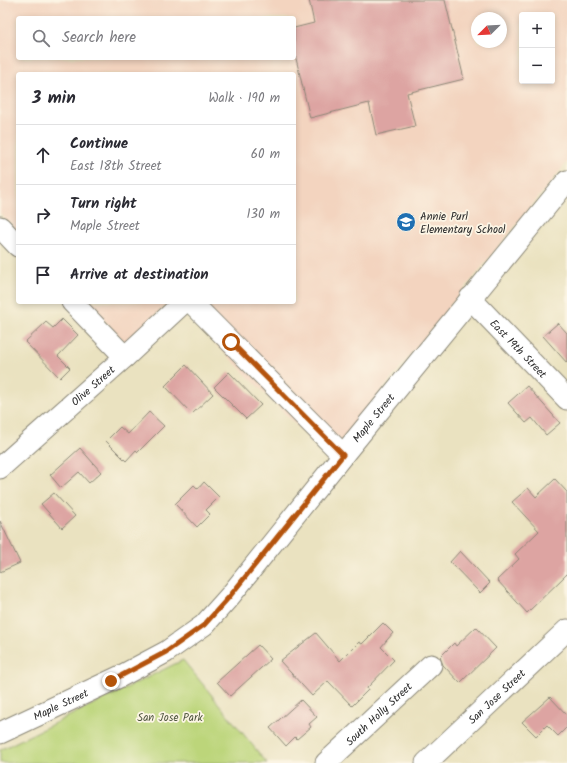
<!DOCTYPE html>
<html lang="en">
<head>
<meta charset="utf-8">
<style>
  :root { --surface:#fff; --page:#f7f7f7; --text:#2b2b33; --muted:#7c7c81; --line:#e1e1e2 }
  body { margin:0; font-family:Kalam,sans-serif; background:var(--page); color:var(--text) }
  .controls { position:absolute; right:12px; top:12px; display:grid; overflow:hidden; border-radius:4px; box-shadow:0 2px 6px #0003 }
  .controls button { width:36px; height:36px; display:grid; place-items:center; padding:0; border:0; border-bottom:1px solid var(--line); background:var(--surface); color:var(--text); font:20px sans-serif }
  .compass { position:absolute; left:471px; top:12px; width:36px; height:36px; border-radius:50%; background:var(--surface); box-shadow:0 2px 6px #0003; rotate:246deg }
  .stop { position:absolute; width:12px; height:12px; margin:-9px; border:3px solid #b45309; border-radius:50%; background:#fff }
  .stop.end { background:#b45309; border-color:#fff; box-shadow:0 1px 4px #0008 }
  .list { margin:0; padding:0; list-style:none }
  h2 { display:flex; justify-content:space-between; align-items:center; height:52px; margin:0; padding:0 16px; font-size:17px }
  h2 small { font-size:13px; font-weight:400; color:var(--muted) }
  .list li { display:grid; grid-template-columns:26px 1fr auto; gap:12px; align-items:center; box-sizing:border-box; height:60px; padding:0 16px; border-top:1px solid var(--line) }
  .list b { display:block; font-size:15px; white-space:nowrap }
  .list p { margin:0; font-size:13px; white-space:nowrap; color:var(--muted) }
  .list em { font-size:13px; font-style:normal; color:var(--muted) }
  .icon { flex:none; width:22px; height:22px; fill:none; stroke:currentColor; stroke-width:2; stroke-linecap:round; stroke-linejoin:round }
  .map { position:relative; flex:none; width:567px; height:763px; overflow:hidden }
  .search { position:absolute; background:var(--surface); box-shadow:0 2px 6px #0003; left:16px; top:16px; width:280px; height:44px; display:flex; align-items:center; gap:10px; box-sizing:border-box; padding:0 14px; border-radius:4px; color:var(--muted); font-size:15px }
  .panel { position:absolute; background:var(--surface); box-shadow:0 2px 6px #0003; left:16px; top:72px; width:280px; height:232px; border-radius:4px }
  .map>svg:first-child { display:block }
  .built { fill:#f3d4bf; fill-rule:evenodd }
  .green { fill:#bcd57a; stroke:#748052 }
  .building { fill:#dda4a2 }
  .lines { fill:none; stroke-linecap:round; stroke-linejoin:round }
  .minor-casing { stroke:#8a8676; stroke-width:23 }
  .minor { stroke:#fff; stroke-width:21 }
  .route { stroke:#b45309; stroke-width:5 }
  .labels { text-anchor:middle; stroke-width:3.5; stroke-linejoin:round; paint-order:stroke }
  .poi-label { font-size:11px; fill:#2b2b2b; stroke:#fcf5e5; text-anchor:start }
  .street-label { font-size:11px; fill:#2b2b2b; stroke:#fcf5e5 }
  .park-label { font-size:11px; fill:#4f563f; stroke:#fcf5e5 }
</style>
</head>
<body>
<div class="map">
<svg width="567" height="763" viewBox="0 0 567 763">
  <rect width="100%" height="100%" fill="#fcf5e5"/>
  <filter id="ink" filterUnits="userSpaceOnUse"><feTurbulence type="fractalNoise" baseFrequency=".025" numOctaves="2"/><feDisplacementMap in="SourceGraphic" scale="8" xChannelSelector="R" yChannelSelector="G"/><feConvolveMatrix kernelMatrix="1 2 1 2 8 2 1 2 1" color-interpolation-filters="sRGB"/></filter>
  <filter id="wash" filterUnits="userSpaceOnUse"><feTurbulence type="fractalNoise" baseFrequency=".012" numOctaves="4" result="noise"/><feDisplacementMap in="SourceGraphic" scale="16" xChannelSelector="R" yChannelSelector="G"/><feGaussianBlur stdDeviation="0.9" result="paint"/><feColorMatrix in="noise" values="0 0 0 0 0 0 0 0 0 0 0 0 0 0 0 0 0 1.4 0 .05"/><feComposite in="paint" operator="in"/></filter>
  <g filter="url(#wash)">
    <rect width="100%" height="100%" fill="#eae2c0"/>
    <g class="built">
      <path d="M 0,0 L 567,0 L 567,162 L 328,457 L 174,302 L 294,302 L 294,74 L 18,74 L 18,232 L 0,213 ZM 522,15 L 552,15 L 552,81 L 522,81 ZM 18,18 L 294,18 L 294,58 L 18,58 ZM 477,18 L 501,18 L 501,42 L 477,42 Z"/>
      <polygon points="86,302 170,302 126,343"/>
    </g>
    <polygon class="green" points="183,660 267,763 0,763 0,750"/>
    <g id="blocks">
      <g class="building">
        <polygon points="309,0 445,0 464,79 407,93 415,126 376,135 369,103 310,118 294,50 294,28 314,23"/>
        <polygon points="62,319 78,335 58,356 70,368 60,378 25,342 46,322 53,328"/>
        <polygon points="558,323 567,333 567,363 543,336"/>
        <polygon points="186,365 213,394 192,414 165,386"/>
        <polygon points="229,372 261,405 246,419 214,387"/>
        <polygon points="527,386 560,423 546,435 532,418 526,423 508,403"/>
        <polygon points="149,412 164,426 138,452 136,450 126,461 106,441 120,427 128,434"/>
        <polygon points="80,448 101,472 89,483 79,472 61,488 50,475"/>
        <polygon points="555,479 567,492 567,574 527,613 497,580 519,559 515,554 539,531 512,502 528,488 536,497"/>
        <polygon points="204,482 219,497 206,510 210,514 197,527 175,504 194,485 198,489"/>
        <polygon points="54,493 75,516 62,528 41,504"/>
        <polygon points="0,521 20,563 0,572"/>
        <polygon points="460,551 490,583 480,593 450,562"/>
        <polygon points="383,623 393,633 381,647 394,660 367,688 368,690 352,706 328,681 312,696 280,661 316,633 340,661 359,642 362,644"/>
        <polygon points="476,627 496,648 460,683 443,665 440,657 454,643 456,646"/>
        <polygon points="258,645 271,659 230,696 217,682"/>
        <polygon points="550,697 567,715 567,727 558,736 547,725 536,736 522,722"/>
        <polygon points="301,700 317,717 309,724 311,727 297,739 295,737 286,746 270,728"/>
      </g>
    </g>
  </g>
  <g filter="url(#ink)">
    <use href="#blocks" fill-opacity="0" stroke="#8a8676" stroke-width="1"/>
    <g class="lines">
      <defs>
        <g id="minor">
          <polyline points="0,227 18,246"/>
          <path id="s1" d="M 470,298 L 567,399"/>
          <polyline points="72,302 125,357"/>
          <polyline points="191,302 343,455"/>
          <path id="s2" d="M 0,468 L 125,357 L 184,302"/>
          <path id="s3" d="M 0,733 L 121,676 L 166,652 L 204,625 L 230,596 L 343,455 L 567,181"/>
          <path id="s4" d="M 326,763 L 431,665"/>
          <path id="s5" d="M 426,763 L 567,630"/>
        </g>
      </defs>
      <use href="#minor" class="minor-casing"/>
      <use href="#minor" class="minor"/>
    </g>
  </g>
  <g class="lines" filter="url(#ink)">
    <polyline class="route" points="111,681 166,652 204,625 230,596 343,455 231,342"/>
  </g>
  <defs>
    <symbol id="school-disc" viewBox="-11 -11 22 22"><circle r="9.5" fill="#1f6fb2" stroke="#fcf5e5"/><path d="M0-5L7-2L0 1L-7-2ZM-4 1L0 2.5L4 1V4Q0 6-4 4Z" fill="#fff"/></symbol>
  </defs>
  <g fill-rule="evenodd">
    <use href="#school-disc" x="395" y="211" width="22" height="22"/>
  </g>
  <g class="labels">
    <g class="poi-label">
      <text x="420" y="220">Annie Purl<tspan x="420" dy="13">Elementary School</tspan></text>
    </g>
    <g class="street-label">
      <text dy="4" stroke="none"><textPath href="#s1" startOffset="70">East 19th Street</textPath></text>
      <text dy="4" stroke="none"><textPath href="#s2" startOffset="124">Olive Street</textPath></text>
      <text dy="4" stroke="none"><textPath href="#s3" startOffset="499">Maple Street</textPath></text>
      <text dy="4" stroke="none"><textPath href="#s5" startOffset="97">San Jose Street</textPath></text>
      <text dy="4" stroke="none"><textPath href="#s3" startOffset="67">Maple Street</textPath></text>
      <text dy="4" stroke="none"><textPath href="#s4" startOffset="72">South Holly Street</textPath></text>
    </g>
    <g class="park-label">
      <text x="170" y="721">San Jose Park</text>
    </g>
  </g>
</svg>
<div class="controls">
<button>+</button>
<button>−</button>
</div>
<svg class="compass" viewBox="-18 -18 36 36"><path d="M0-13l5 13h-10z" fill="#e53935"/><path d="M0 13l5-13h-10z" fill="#7c7c81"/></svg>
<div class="stop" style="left:231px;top:342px"></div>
<div class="stop end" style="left:111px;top:681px"></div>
<div class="search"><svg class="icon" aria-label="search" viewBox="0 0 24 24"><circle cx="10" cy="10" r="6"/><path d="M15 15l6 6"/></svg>Search here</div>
<section class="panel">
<h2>3 min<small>Walk · 190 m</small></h2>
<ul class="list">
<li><svg class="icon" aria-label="ahead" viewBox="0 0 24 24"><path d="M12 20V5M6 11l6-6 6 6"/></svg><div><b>Continue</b><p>East 18th Street</p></div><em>60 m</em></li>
<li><svg class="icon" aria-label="right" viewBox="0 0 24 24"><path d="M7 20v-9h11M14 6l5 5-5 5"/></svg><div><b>Turn right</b><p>Maple Street</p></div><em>130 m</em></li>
<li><svg class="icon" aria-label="arrive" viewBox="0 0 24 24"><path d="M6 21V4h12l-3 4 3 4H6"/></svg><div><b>Arrive at destination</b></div></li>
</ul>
</section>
</div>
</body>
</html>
